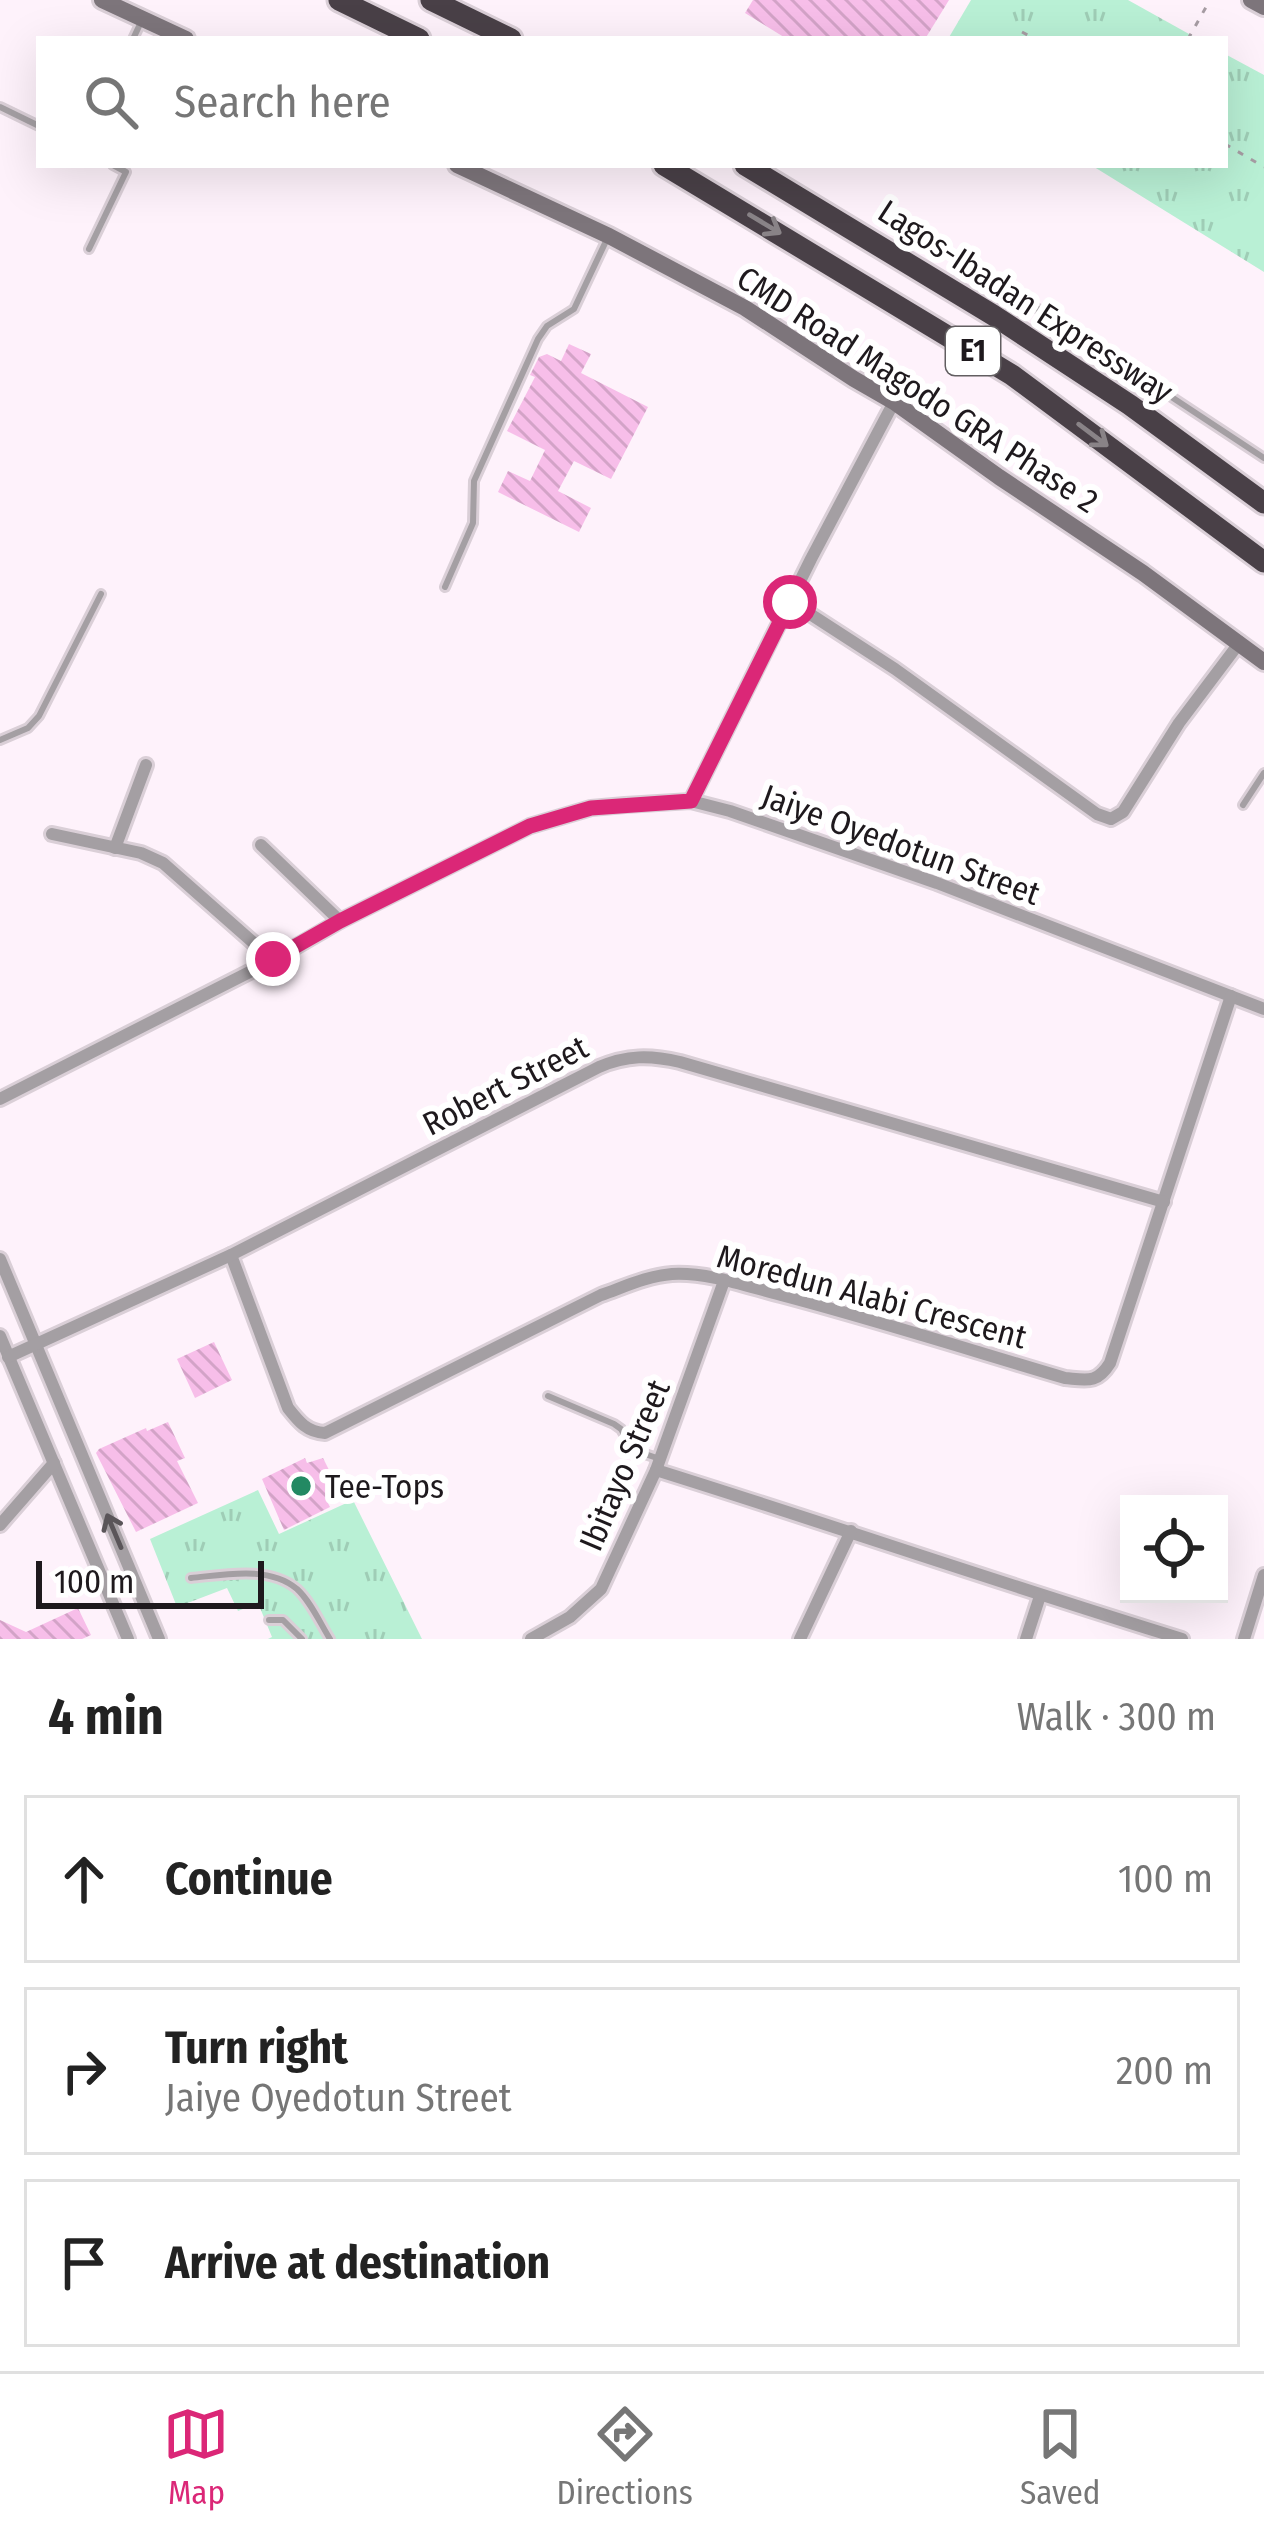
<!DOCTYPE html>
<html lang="en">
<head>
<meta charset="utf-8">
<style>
  :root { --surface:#fff; --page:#f2f2f2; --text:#222; --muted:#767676; --line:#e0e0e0; --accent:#db2777 }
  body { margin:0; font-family:"Fira Sans Condensed",sans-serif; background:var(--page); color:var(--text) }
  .controls { position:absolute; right:36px; bottom:36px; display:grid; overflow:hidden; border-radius:0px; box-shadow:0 12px 48px #0002 }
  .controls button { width:108px; height:108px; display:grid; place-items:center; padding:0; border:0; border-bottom:3px solid var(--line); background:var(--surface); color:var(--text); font:60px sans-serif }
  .scale { position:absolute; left:36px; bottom:30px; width:228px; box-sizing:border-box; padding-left:12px; border:6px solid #1e191d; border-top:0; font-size:33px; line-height:42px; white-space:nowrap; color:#1e191d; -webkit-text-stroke:9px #fff; paint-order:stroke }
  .stop { position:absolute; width:36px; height:36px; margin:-27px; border:9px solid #db2777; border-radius:50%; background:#fff }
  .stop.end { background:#db2777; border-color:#fff; box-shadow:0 3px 12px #0008 }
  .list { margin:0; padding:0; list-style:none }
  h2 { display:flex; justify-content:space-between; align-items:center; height:156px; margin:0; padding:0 48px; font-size:51px }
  h2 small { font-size:39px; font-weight:400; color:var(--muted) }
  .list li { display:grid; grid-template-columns:78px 1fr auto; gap:36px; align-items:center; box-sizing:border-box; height:168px; margin:0 24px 24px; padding:0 24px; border:3px solid var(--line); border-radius:0px }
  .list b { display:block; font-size:45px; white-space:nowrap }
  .list p { margin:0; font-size:39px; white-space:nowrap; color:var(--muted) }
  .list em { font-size:39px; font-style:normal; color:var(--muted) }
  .icon { flex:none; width:66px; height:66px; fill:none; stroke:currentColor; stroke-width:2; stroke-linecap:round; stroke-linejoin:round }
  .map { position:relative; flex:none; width:1264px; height:1639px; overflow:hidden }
  .search { position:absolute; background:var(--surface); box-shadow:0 12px 48px #0002; left:36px; right:36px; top:36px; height:132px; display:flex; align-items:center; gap:30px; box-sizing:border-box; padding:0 42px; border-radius:0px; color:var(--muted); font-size:45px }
  .sheet { height:732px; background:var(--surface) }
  nav { display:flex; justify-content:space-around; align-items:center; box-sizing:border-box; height:168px; border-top:3px solid var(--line); background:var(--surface); font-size:33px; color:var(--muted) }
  nav a { display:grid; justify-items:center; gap:6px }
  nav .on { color:var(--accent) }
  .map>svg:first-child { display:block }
  .grass { fill:url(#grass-tufts) }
  .building { fill:url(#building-back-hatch) }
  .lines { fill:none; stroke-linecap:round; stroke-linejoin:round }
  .lane-casing { stroke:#dacfd7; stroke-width:12 }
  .street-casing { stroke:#dacfd7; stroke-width:18 }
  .secondary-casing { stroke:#dacfd7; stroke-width:22 }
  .highway-casing { stroke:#dacfd7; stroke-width:27 }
  .path { stroke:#a69ca3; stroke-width:3; stroke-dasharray:6 9; stroke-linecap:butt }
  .lane { stroke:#a49fa3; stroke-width:6 }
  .street { stroke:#a49fa3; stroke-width:12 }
  .secondary { stroke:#7d757b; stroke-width:16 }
  .highway { stroke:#494047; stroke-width:21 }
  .oneway { stroke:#898387 }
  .oneway2 { stroke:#5a5559 }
  .route { stroke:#db2777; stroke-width:15 }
  .poi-dot { fill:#238963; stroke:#fff; stroke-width:4.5 }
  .labels { text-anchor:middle; stroke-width:12; stroke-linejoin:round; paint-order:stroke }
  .shield { fill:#fff; stroke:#625e61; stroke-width:3 }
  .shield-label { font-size:30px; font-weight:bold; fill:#1e191d }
  .street-label { font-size:33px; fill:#1e191d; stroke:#fff }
  .poi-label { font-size:33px; fill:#1e191d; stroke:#fff; text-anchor:start }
</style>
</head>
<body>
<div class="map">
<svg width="1264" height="1639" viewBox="0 0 1264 1639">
  <defs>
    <pattern id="grass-tufts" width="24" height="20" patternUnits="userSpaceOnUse" patternTransform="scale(3)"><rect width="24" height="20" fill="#b9f0d5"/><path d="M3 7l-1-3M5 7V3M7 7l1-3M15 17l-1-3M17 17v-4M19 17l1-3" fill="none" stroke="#9fcdb6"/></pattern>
    <pattern id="building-back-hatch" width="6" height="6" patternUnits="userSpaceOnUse" patternTransform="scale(3)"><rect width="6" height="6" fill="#f7bee9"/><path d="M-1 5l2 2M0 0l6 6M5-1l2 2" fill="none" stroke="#d3a3c7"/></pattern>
  </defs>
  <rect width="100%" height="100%" fill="#fef2fb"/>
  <g class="grass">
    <polygon points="971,0 1128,0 1198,39 948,39"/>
    <polygon points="1225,54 1264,75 1264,272 1091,165 1225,165"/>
    <polygon points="258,1490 279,1534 353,1500 422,1639 268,1639 272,1637 258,1603 238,1611 227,1588 177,1607 150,1539"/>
  </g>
  <g class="building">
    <polygon points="753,0 949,0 925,39 787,39 745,13"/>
    <polygon points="569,344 591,354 581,373 648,407 611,479 574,461 558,491 591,508 579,532 498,492 508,471 530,481 545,450 507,431 535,377 530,375 539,357 547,354 561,361"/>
    <polygon points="214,1342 232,1380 195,1398 177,1359"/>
    <polygon points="168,1422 185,1458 177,1461 198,1503 136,1532 96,1453 99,1449 146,1428 147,1431"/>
    <polygon points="305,1458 307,1463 323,1458 341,1494 327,1501 330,1507 284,1530 262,1479"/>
    <polygon points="78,1608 91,1635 82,1639 0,1639 0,1620 26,1632"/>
  </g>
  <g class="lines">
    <defs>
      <g id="lane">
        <polyline points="133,39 141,22"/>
        <polyline points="0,107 39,126"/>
        <polyline points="89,249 126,172 113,165"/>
        <polyline points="964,260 1264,458"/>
        <polyline points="445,587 473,523 474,481 538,339 547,326 574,309 607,239"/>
        <polyline points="0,740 28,728 39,716 101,594"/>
        <polyline points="1243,805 1264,773"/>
        <polyline points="548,1396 614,1424 621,1429 633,1450 657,1458"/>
        <path d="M 191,1578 C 223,1575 269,1565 297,1589 C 311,1602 320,1623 330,1639"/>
        <polyline points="269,1620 283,1620 302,1639"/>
      </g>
      <g id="street">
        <polyline points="790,601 895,669 1097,814 1111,819 1123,812 1179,723 1240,642"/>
        <polyline points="691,801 811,559 894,402"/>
        <polyline points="52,834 141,853 163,863 273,960"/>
        <polyline points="261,845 340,921"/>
        <polyline points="115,848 146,765"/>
        <polyline points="0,1099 273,960 340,921 530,826 591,808 625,805 691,801 730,811 937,883 1264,1009"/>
        <path d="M 231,1255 L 288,1408 C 299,1422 307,1432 325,1433 L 601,1295 C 624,1287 647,1276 672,1274 C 708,1272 746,1286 781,1295 C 876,1320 970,1350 1065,1378 C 1087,1380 1097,1384 1110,1363 L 1231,996"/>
        <polyline points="0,1259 159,1639"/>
        <polyline points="0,1336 128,1639"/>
        <path d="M 8,1357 L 231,1255 L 599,1067 C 627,1055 650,1055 680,1062 L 1164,1202"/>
        <path d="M 656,1470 C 832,1525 1006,1585 1182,1639"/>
        <polyline points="0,1525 54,1463"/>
        <polyline points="531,1639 570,1617 601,1589 656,1470 724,1281"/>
        <polyline points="800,1639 851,1531"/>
        <polyline points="1026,1639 1040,1596"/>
        <polyline points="1244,1639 1264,1575"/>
      </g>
      <g id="secondary">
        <polyline points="102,0 186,39"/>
        <polyline points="1251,0 1264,7"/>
        <polyline points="457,165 609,236 745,308 854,379 894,402 999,477 1143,573 1264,662"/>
      </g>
      <g id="highway">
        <polyline points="339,0 419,39"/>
        <polyline points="431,0 511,39"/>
        <polyline points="664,165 1012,375 1264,562"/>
        <polyline points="745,165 993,315 1130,405 1264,503"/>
      </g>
    </defs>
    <use href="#lane" class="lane-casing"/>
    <use href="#street" class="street-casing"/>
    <use href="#secondary" class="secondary-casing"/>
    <use href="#highway" class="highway-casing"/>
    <g class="path">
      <polyline points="1022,32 1035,39"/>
      <polyline points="1188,39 1210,0"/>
      <polyline points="1225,144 1264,167"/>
    </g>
    <use href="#lane" class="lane"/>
    <use href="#street" class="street"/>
    <use href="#secondary" class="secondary"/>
    <use href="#highway" class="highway"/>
  </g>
  <defs><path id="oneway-shaft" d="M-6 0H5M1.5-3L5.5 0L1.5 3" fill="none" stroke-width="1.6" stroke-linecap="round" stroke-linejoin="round" transform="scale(3)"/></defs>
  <g class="oneway">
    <use href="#oneway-shaft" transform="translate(765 224) rotate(31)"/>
    <use href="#oneway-shaft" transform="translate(1093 435) rotate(37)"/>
  </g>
  <use class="oneway2" href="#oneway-shaft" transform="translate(114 1531) rotate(-113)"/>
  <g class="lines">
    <polyline class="route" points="273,959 340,921 530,826 591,808 691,801 790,602"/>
  </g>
  <circle class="poi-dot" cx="301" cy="1486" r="12"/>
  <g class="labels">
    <rect class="shield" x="946" y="327" width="54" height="48" rx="9"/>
    <g class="shield-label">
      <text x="973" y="361">E1</text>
    </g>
    <g class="street-label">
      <text transform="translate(1026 301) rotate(33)" y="12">Lagos-Ibadan Expressway</text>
      <text transform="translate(918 389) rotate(33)" y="12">CMD Road Magodo GRA Phase 2</text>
      <text transform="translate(901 844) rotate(20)" y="12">Jaiye Oyedotun Street</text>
      <text transform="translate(505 1085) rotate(-27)" y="12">Robert Street</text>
      <text transform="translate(872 1296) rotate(15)" y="12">Moredun Alabi Crescent</text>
      <text transform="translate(624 1465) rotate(-67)" y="12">Ibitayo Street</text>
    </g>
    <g class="poi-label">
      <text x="325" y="1498">Tee-Tops</text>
    </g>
  </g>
</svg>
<div class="controls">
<button><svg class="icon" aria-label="locate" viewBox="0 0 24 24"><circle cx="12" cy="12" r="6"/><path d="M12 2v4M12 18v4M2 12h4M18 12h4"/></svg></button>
</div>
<div class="scale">100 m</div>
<div class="stop" style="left:790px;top:602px"></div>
<div class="stop end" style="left:273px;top:959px"></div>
<div class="search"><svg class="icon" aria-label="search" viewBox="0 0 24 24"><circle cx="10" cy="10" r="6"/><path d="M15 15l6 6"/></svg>Search here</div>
</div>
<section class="sheet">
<h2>4 min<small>Walk · 300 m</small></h2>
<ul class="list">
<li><svg class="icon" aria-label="ahead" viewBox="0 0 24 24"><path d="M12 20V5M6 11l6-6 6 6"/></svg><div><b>Continue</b></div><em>100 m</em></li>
<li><svg class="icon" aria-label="right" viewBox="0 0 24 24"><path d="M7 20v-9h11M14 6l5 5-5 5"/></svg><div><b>Turn right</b><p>Jaiye Oyedotun Street</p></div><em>200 m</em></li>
<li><svg class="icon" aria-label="arrive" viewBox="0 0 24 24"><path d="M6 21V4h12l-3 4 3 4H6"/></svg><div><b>Arrive at destination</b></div></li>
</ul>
</section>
<nav>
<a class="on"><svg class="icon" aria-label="map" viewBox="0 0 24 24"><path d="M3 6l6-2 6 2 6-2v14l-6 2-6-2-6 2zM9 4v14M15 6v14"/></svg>Map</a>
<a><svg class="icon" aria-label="directions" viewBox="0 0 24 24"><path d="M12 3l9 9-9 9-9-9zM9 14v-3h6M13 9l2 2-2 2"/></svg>Directions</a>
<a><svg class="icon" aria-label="saved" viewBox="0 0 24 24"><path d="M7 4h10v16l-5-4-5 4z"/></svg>Saved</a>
</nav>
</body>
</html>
